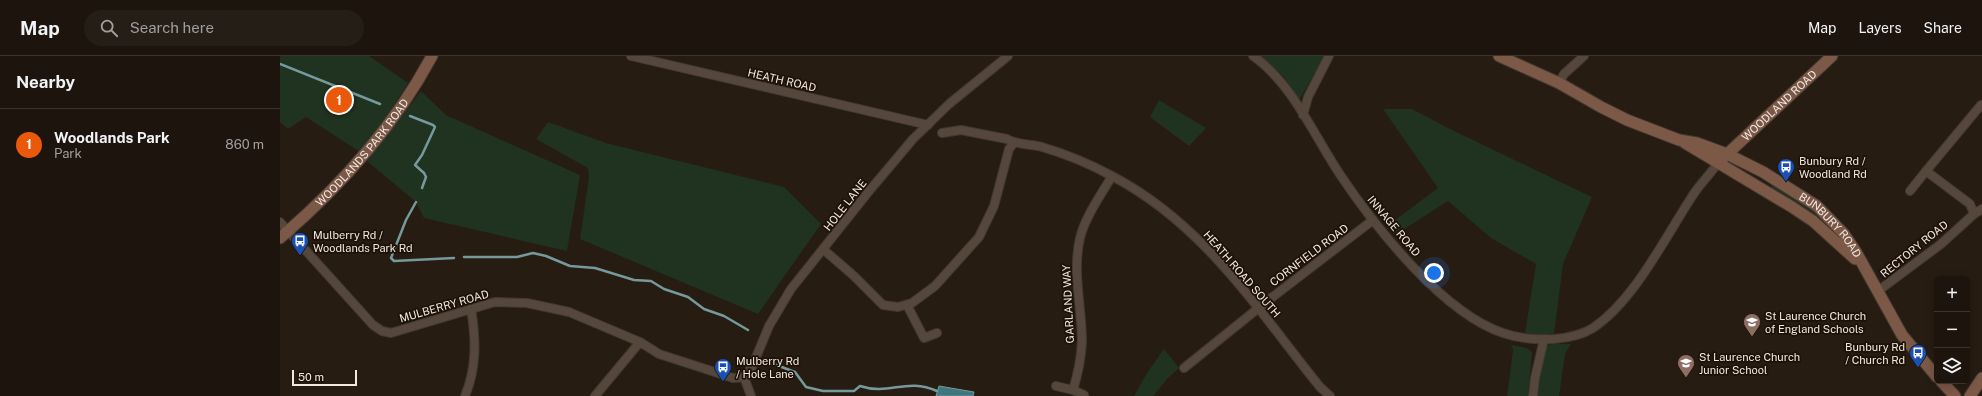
<!DOCTYPE html>
<html lang="en">
<head>
<meta charset="utf-8">
<style>
  :root { --surface:#1d150d; --page:#251e16; --text:#f1f3f6; --muted:#a09f9d; --line:#3b342e; --accent:#ea580c }
  body { margin:0; font-family:"Public Sans",sans-serif; background:var(--page); color:var(--text) }
  .controls { position:absolute; right:12px; bottom:12px; display:grid; overflow:hidden; border-radius:6px; box-shadow:0 2px 10px #0003 }
  .controls button { width:36px; height:36px; display:grid; place-items:center; padding:0; border:0; border-bottom:1px solid var(--line); background:var(--surface); color:var(--text); font:20px sans-serif }
  .scale { position:absolute; left:12px; bottom:10px; width:65px; box-sizing:border-box; padding-left:4px; border:2px solid #f1e8e1; border-top:0; font-size:11px; line-height:14px; white-space:nowrap; color:#f1e8e1; -webkit-text-stroke:3px #1e1208; paint-order:stroke }
  .you { position:absolute; left:1154px; top:217px; width:14px; height:14px; margin:-10px; border:3px solid #fff; border-radius:50%; background:#1a73e8; box-shadow:0 0 0 6px #1a73e833 }
  .badge { display:grid; place-items:center; width:26px; height:26px; border-radius:50%; background:var(--accent); color:#fff; font-size:13px; font-weight:700 }
  .pin { position:absolute; translate:-50% -50%; border:2px solid #fff; box-shadow:0 1px 4px #0006 }
  .list { margin:0; padding:0; list-style:none }
  h2 { display:flex; justify-content:space-between; align-items:center; height:52px; margin:0; padding:0 16px; font-size:17px }
  h2 small { font-size:13px; font-weight:400; color:var(--muted) }
  .list li { display:grid; grid-template-columns:26px 1fr auto; gap:12px; align-items:center; box-sizing:border-box; height:72px; padding:0 16px; border-top:1px solid var(--line) }
  .list b { display:block; font-size:15px; white-space:nowrap }
  .list p { margin:0; font-size:13px; white-space:nowrap; color:var(--muted) }
  .list em { font-size:13px; font-style:normal; color:var(--muted) }
  .icon { flex:none; width:22px; height:22px; fill:none; stroke:currentColor; stroke-width:2; stroke-linecap:round; stroke-linejoin:round }
  .map { position:relative; flex:none; width:1702px; height:340px; overflow:hidden }
  header { display:flex; align-items:center; gap:24px; box-sizing:border-box; height:56px; padding:0 20px; background:var(--surface); border-bottom:1px solid var(--line) }
  header strong { font-size:19px }
  nav { display:flex; gap:22px; margin-inline-start:auto; font-size:14px }
  .search { width:280px; height:36px; background:var(--page); display:flex; align-items:center; gap:10px; box-sizing:border-box; padding:0 14px; border-radius:22px; color:var(--muted); font-size:15px }
  main { display:flex }
  aside { flex:1; background:var(--surface) }
  .map>svg:first-child { display:block }
  .green { fill:#203220 }
  .water { fill:#40777e; stroke:#75999c }
  .lines { fill:none; stroke-linecap:round; stroke-linejoin:round }
  .stream { stroke:#75999c; stroke-width:2.5 }
  .street-casing { stroke:#423832; stroke-width:10 }
  .secondary-casing { stroke:#423832; stroke-width:13 }
  .street { stroke:#55473b; stroke-width:8 }
  .secondary { stroke:#7c5846; stroke-width:11 }
  .labels { text-anchor:middle; stroke-width:3.5; stroke-linejoin:round; paint-order:stroke }
  .street-label { font-size:11px; fill:#f1e8e1; stroke:#1e1208 }
  .poi-label { font-size:11px; fill:#f1e8e1; stroke:#1e1208; text-anchor:start }
</style>
</head>
<body>
<header>
<strong>Map</strong>
<div class="search"><svg class="icon" aria-label="search" viewBox="0 0 24 24"><circle cx="10" cy="10" r="6"/><path d="M15 15l6 6"/></svg>Search here</div>
<nav><a>Map</a><a>Layers</a><a>Share</a></nav>
</header>
<main>
<aside>
<h2>Nearby<small></small></h2>
<ul class="list">
<li><span class="badge">1</span><div><b>Woodlands Park</b><p>Park</p></div><em>860 m</em></li>
</ul>
</aside>
<div class="map">
<svg width="1702" height="340" viewBox="0 0 1702 340">
  <rect width="100%" height="100%" fill="#271c11"/>
  <g class="green">
    <polygon points="0,0 89,0 128,27 102,68 80,96 26,61 8,73 0,66"/>
    <polygon points="980,0 1045,0 1019,44 1003,20"/>
    <polygon points="141,35 166,59 300,119 287,195 144,162 136,146 87,105"/>
    <polygon points="879,44 926,72 909,90 870,61"/>
    <polygon points="1103,53 1132,53 1168,72 1312,141 1283,208 1274,278 1263,279 1245,277 1256,208 1211,182 1168,145 1115,179 1107,170 1158,132"/>
    <polygon points="268,66 326,87 504,131 541,168 478,258 300,183 309,121 308,112 256,83"/>
    <polygon points="1493,127 1532,153 1544,165 1542,167 1490,132"/>
    <polygon points="1272,288 1291,288 1285,298 1279,340 1257,340 1265,291"/>
    <polygon points="1231,289 1247,292 1252,296 1248,340 1227,340 1233,294"/>
    <polygon points="884,293 899,312 887,323 873,340 854,340 867,317"/>
  </g>
  <polygon class="water" points="659,330 694,336 693,340 656,340"/>
  <g class="lines">
    <g class="stream">
      <polyline points="0,8 100,48"/>
      <polyline points="130,60 153,69 155,71 142,99 135,109 144,117 146,121 142,132"/>
      <polyline points="136,146 126,164 111,202 114,205 174,202"/>
      <polyline points="184,201 237,201 253,197 266,200 290,210 315,212 354,224 371,225 384,233 408,241 424,253 444,260 468,274"/>
      <path d="M 491,307 L 515,316 L 526,331 L 543,335 L 574,335 L 580,330 C 610,340 626,321 657,335"/>
    </g>
    <defs>
      <g id="street">
        <polyline points="351,0 648,69"/>
        <path d="M 973,0 C 1013,28 1034,80 1061,120 C 1096,172 1163,257 1223,277 C 1240,283 1257,284 1274,283 C 1286,282 1302,279 1313,272 C 1356,243 1386,179 1415,136 C 1422,126 1431,117 1438,107"/>
        <polyline points="1279,27 1284,18 1304,0"/>
        <polyline points="1023,59 1028,41 1049,0"/>
        <path d="M 662,77 L 681,74 L 727,83 C 737,89 751,88 762,91 C 786,98 810,108 832,120 C 924,168 977,253 1040,331 L 1050,340"/>
        <polyline points="1646,115 1701,49"/>
        <polyline points="1630,135 1646,115 1690,148 1694,158"/>
        <polyline points="0,166 93,269 102,275 111,277 215,246 247,247 289,256 360,286 379,298 407,307 453,322 464,321"/>
        <polyline points="544,194 574,220 603,249 618,251 632,247 655,230 699,181 714,150 729,93 734,87"/>
        <polyline points="1598,235 1661,188 1694,158 1702,153"/>
        <polyline points="627,249 644,282 657,277"/>
        <polyline points="904,312 986,246 1093,164"/>
        <polyline points="464,321 472,311 489,270 511,233 590,134 633,83 669,48 728,0"/>
        <polyline points="464,321 471,340"/>
        <polyline points="776,330 793,334 804,339"/>
        <path d="M 793,334 C 798,318 801,303 802,286 C 802,251 792,217 800,182 C 805,161 821,139 832,120"/>
        <path d="M 185,340 C 197,311 196,283 191,253"/>
        <polyline points="315,340 360,286"/>
        <polyline points="1253,340 1255,322 1264,283"/>
      </g>
      <g id="secondary">
        <path id="s1" d="M 1219,0 L 1279,27 L 1321,51 L 1347,64 L 1399,84 L 1417,87 L 1447,98 L 1483,116 L 1537,150 L 1564,178 L 1576,196 L 1622,279 L 1657,321"/>
        <polyline points="1405,87 1512,151 1533,165 1575,203"/>
        <path id="s2" d="M 1443,102 L 1552,0"/>
        <path id="s3" d="M 0,182 C 61,130 114,71 152,0"/>
        <polyline points="1661,325 1675,340"/>
        <polyline points="1690,340 1702,322"/>
      </g>
    </defs>
    <use href="#street" class="street-casing"/>
    <use href="#secondary" class="secondary-casing"/>
    <use href="#street" class="street"/>
    <use href="#secondary" class="secondary"/>
  </g>
  <defs>
    <symbol id="bus-pin" viewBox="-11 -11 22 30"><path d="M0 17L-7.5 6A9.5 9.5 0 1 1 7.5 6Z" fill="#1a4fb4" stroke="#1e1208"/><path d="M-5-6H5V4H4V6H2V4H-2V6H-4V4H-5ZM-3.5-4V0h7V-4ZM-3.5 1.2v1.5H-2V1.2ZM2 1.2v1.5H3.5V1.2Z" fill="#fff"/></symbol>
    <symbol id="school-pin" viewBox="-11 -11 22 30"><path d="M0 17L-7.5 6A9.5 9.5 0 1 1 7.5 6Z" fill="#8d6e63" stroke="#1e1208"/><path d="M0-5L7-2L0 1L-7-2ZM-4 1L0 2.5L4 1V4Q0 6-4 4Z" fill="#fff"/></symbol>
  </defs>
  <g fill-rule="evenodd">
    <use href="#bus-pin" x="1496" y="101" width="20" height="27"/>
    <use href="#bus-pin" x="10" y="175" width="20" height="27"/>
    <use href="#school-pin" x="1462" y="256" width="20" height="27"/>
    <use href="#bus-pin" x="1628" y="287" width="20" height="27"/>
    <use href="#school-pin" x="1396" y="297" width="20" height="27"/>
    <use href="#bus-pin" x="433" y="301" width="20" height="27"/>
  </g>
  <g class="labels">
    <g class="street-label">
      <text transform="translate(502 24) rotate(13)" y="4">HEATH ROAD</text>
      <text dy="4" stroke="none"><textPath href="#s2" startOffset="77">WOODLAND ROAD</textPath></text>
      <text dy="4" stroke="none"><textPath href="#s3" startOffset="119">WOODLANDS PARK ROAD</textPath></text>
      <text transform="translate(565 149) rotate(-52)" y="4">HOLE LANE</text>
      <text transform="translate(1114 170) rotate(50)" y="4">INNAGE ROAD</text>
      <text dy="4" stroke="none"><textPath href="#s1" startOffset="376">BUNBURY ROAD</textPath></text>
      <text transform="translate(1634 193) rotate(-39)" y="4">RECTORY ROAD</text>
      <text transform="translate(1029 199) rotate(-37)" y="4">CORNFIELD ROAD</text>
      <text transform="translate(962 218) rotate(49)" y="4">HEATH ROAD SOUTH</text>
      <text transform="translate(788 248) rotate(-93)" y="4">GARLAND WAY</text>
      <text transform="translate(164 250) rotate(-16)" y="4">MULBERRY ROAD</text>
    </g>
    <g class="poi-label">
      <text x="1519" y="109">Bunbury Rd /<tspan x="1519" dy="13">Woodland Rd</tspan></text>
      <text x="33" y="183">Mulberry Rd /<tspan x="33" dy="13">Woodlands Park Rd</tspan></text>
      <text x="1485" y="264">St Laurence Church<tspan x="1485" dy="13">of England Schools</tspan></text>
      <text x="1625" y="295" text-anchor="end">Bunbury Rd<tspan x="1625" dy="13">/ Church Rd</tspan></text>
      <text x="1419" y="305">St Laurence Church<tspan x="1419" dy="13">Junior School</tspan></text>
      <text x="456" y="309">Mulberry Rd<tspan x="456" dy="13">/ Hole Lane</tspan></text>
    </g>
  </g>
</svg>
<div class="controls">
<button>+</button>
<button>−</button>
<button><svg class="icon" aria-label="layers" viewBox="0 0 24 24"><path d="M12 4l9 5-9 5-9-5zM3 14l9 5 9-5"/></svg></button>
</div>
<div class="scale">50 m</div>
<div class="you"></div>
<div class="pin badge" style="left:59px;top:44px">1</div>
</div>
</main>
</body>
</html>
